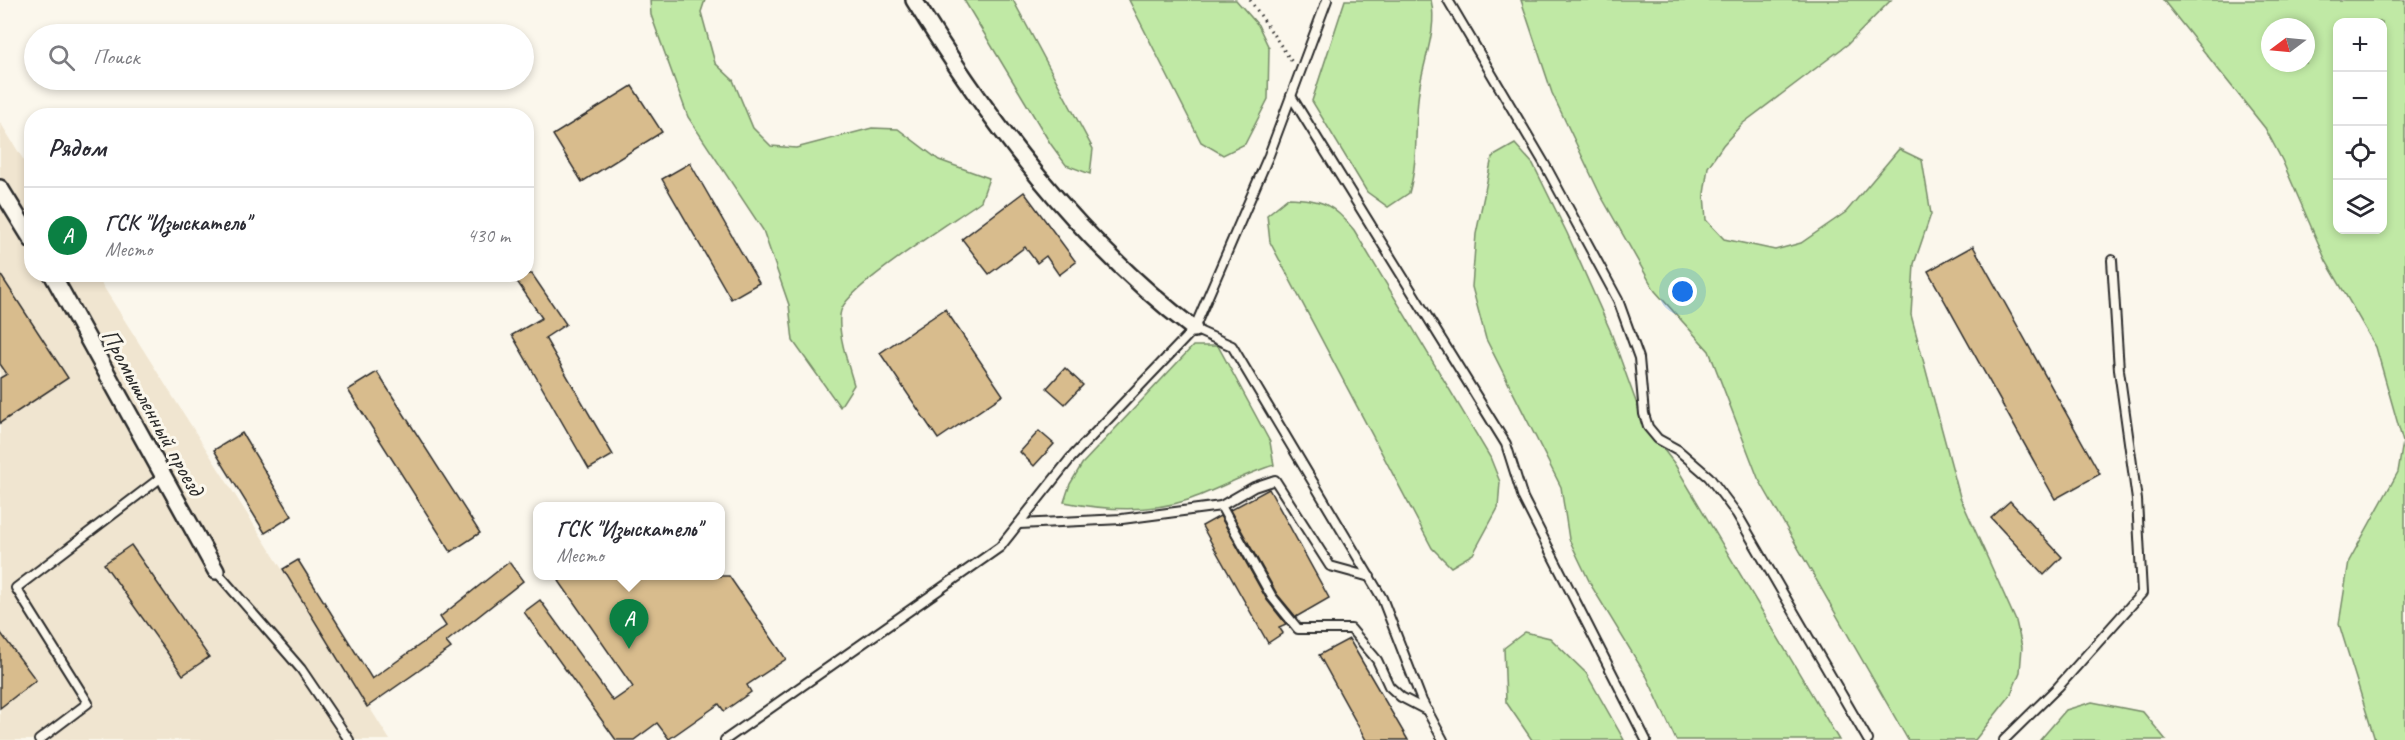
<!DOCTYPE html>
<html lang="ru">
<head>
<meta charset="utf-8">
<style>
  :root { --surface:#fff; --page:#f2f2f3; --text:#2b2b33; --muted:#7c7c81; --line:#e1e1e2; --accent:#0b8043 }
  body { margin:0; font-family:Caveat,sans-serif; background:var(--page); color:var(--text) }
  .controls { position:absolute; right:18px; top:18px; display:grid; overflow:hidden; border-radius:12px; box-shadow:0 3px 9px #0003 }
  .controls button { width:54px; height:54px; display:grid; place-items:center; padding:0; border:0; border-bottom:2px solid var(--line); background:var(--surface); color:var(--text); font:30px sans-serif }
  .compass { position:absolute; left:2261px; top:18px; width:54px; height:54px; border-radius:50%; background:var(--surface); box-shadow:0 3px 9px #0003; rotate:254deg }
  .you { position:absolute; left:1683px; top:292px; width:21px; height:21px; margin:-15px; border:4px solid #fff; border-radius:50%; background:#1a73e8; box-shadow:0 0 0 9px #1a73e833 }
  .badge { display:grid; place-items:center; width:39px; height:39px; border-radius:50%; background:var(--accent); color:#fff; font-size:20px; font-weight:700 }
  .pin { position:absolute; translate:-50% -50px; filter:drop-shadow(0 2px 3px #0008) }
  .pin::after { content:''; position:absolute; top:32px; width:21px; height:18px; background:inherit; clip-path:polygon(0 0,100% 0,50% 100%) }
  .popup { position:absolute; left:533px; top:502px; width:192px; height:78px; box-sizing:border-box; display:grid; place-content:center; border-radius:12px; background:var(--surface); filter:drop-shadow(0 2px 4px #0005); font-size:20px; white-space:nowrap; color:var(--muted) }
  .popup b { font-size:22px; color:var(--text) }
  .popup::after { content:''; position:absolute; left:50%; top:100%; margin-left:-12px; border:12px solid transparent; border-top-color:var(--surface) }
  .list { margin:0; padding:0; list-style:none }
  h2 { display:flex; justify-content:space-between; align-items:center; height:78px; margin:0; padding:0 24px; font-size:26px }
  h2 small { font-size:20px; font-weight:400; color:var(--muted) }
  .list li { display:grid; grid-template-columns:39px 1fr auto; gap:18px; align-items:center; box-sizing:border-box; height:96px; padding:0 24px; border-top:2px solid var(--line) }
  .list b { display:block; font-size:22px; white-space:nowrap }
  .list p { margin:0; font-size:20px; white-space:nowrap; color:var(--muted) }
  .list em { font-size:20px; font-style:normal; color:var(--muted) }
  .icon { flex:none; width:33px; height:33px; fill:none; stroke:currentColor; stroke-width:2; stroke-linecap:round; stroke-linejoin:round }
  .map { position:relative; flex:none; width:2405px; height:740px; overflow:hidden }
  .search { position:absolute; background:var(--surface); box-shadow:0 3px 9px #0003; left:24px; top:24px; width:510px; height:66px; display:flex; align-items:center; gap:15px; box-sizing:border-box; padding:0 21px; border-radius:33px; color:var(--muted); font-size:22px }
  .panel { position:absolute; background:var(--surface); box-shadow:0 3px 9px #0003; left:24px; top:108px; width:510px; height:174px; border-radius:24px }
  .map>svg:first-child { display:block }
  .built { fill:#f0e5d0 }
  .green { fill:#c0e9a5; stroke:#768a68; stroke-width:1.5; fill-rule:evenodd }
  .building { fill:#d8bc8d; stroke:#2b2b2b; stroke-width:1.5 }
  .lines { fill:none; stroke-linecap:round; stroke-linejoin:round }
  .service-casing { stroke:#2b2b2b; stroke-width:12 }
  .minor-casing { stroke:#2b2b2b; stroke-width:20 }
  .path { stroke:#2b2b2b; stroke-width:3; stroke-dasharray:1.5 4.5; stroke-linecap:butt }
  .service { stroke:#fbf7ec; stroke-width:8 }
  .minor { stroke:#fbf7ec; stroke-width:15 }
  .labels { text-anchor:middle; stroke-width:6; stroke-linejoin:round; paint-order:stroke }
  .street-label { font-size:24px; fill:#2b2b2b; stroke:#fbf7ec }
</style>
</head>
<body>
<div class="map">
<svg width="2405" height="740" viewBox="0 0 2405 740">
  <rect width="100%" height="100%" fill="#fbf7ec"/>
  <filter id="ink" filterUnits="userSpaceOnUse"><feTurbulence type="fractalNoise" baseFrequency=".0167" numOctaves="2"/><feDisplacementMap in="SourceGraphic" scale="12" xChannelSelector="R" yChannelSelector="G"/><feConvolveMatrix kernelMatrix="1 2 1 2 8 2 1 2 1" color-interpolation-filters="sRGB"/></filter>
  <g filter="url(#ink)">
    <polygon class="built" points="0,122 31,172 32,274 96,275 390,740 0,740"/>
    <g class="green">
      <path d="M 650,0 L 705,0 L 701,12 L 715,63 L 733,80 L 753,128 L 771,146 L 796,148 L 872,128 L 898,129 L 939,160 L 989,178 L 981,201 C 953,221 854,283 842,308 C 834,325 849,367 854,385 L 840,407 L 793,341 L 789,305 L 763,230 L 688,117 L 651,15 Z"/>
      <polygon points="964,0 1013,0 1093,149 1090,174 1066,165 1050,143"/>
      <polygon points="1129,0 1236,0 1258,25 1269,48 1268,99 1245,144 1223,155 1201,142"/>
      <path d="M 1345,0 L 1431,0 C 1438,30 1423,61 1419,91 C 1414,126 1419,158 1409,193 L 1388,207 L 1367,192 L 1312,101 Z"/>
      <polygon points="1521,0 1891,0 1848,44 1742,124 1723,145 1708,167 1704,194 1706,220 1724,239 1775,250 1801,243 1846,212 1899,149 1922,160 1931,214 1914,264 1911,315 1960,497 2016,621 2022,647 2020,672 2010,696 1975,740 1908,740 1758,478 1709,351 1655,291 1601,196 1552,93"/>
      <path d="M 2163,0 L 2405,0 L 2405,740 L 2375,740 L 2339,624 L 2349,561 L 2398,472 L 2403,442 L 2376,347 L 2326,261 L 2282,160 L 2265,128 ZM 2338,22 L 2382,22 L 2382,230 L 2338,230 ZM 2270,27 L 2306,27 L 2306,63 L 2270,63 Z"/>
      <polygon points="1515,144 1533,164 1567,233 1610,330 1644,424 1674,463 1839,740 1676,740 1647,677 1592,587 1569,539 1561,487 1486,339 1472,287 1476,234 1492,157"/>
      <path d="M 1288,198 C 1322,199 1333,204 1354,230 L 1490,457 L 1500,482 L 1498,508 L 1473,554 L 1451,567 L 1432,548 L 1270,242 L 1267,215 Z"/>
      <path d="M 1193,346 L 1218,346 L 1270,442 L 1274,465 C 1244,474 1217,490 1188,500 C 1148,513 1104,510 1064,502 L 1070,484 L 1082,464 Z"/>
      <polygon points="1525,632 1550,638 1586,673 1624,740 1532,740 1506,702 1504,648"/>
      <polygon points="2092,702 2143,712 2166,740 2040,740 2066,710"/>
    </g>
    <g class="building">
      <polygon points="632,86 662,132 582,182 553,135"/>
      <polygon points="690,163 759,283 731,299 662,179"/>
      <polygon points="1024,192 1076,262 1059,275 1046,256 1037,263 1025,247 989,274 962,239"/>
      <polygon points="1973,246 2100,474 2055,499 1928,271"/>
      <polygon points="0,274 68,378 0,423 0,378 7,374 0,364"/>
      <polygon points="512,274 532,274 566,324 545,338 613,455 589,469 512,335 542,318"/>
      <polygon points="945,309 1003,395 938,439 880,353"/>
      <polygon points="1065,368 1083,385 1065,404 1047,388"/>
      <polygon points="377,372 480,533 451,552 348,390"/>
      <polygon points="1039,431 1054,444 1034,466 1020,452"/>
      <polygon points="242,433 292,516 265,533 214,450"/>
      <polygon points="1269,489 1329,598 1296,617 1277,594 1230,510"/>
      <polygon points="2010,501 2062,557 2044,575 1991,518"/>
      <polygon points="1220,516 1267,600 1286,624 1279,627 1283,633 1268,643 1202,526"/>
      <polygon points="131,545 209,657 183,675 104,564"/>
      <polygon points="298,560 372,679 446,626 440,617 509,562 523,581 446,642 451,648 367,707 283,569"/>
      <polygon points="567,576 729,576 786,659 747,685 751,692 724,711 719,704 669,739 657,723 634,740 616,740 524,612 540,600 613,701 633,687 559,581"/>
      <polygon points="0,632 36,680 0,708"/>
      <polygon points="1349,639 1408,740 1366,740 1319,655"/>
    </g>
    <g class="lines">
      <defs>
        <g id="service">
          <polyline points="1448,0 1544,163 1618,300 1639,358 1644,414 1648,427 1658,439 1678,450 1709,477 1737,514 1868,740"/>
          <polyline points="1291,96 1506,444 1523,498 1646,740"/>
          <polyline points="1194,329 1232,346 1382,598 1422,701 1443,740"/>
          <polyline points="1221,506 1254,487 1275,480 1330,566 1370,577"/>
          <polyline points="1019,524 1122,519 1221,506 1272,597 1298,629 1351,629 1377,660 1389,686 1401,697 1428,711"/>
          <polyline points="216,571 301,669 349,740"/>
          <polyline points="39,740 88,703 16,588 163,476"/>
          <polyline points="725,740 1000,547 1070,459 1194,329 1269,155 1327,0"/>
          <polyline points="2004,740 2058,687 2142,593 2137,500 2119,370 2112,260"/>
        </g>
        <g id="minor">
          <path d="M 914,0 C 989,122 1079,242 1194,329"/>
          <polyline points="0,188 32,240"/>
          <polyline points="52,274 216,571"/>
        </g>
      </defs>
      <use href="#service" class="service-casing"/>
      <use href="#minor" class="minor-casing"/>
      <polyline class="path" points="1250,0 1292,62"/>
      <use href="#service" class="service"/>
      <use href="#minor" class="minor"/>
    </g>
  </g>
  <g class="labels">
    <g class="street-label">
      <text transform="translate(153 412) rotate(61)" y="8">Промышленный проезд</text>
    </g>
  </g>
</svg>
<div class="controls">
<button>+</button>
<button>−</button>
<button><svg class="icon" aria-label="locate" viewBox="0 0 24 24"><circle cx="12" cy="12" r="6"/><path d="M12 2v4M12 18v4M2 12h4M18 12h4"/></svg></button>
<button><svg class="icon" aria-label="layers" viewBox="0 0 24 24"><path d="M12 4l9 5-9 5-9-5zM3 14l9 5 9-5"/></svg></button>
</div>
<svg class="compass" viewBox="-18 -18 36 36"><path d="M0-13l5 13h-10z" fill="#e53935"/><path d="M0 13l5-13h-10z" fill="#7c7c81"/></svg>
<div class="you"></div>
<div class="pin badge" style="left:629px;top:649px">A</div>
<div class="popup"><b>ГСК &quot;Изыскатель&quot;</b>Место</div>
<div class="search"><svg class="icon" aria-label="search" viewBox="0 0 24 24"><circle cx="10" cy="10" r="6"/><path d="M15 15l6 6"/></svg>Поиск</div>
<section class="panel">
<h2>Рядом<small></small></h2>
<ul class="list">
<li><span class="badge">A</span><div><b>ГСК &quot;Изыскатель&quot;</b><p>Место</p></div><em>430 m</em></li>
</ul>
</section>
</div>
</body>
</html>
